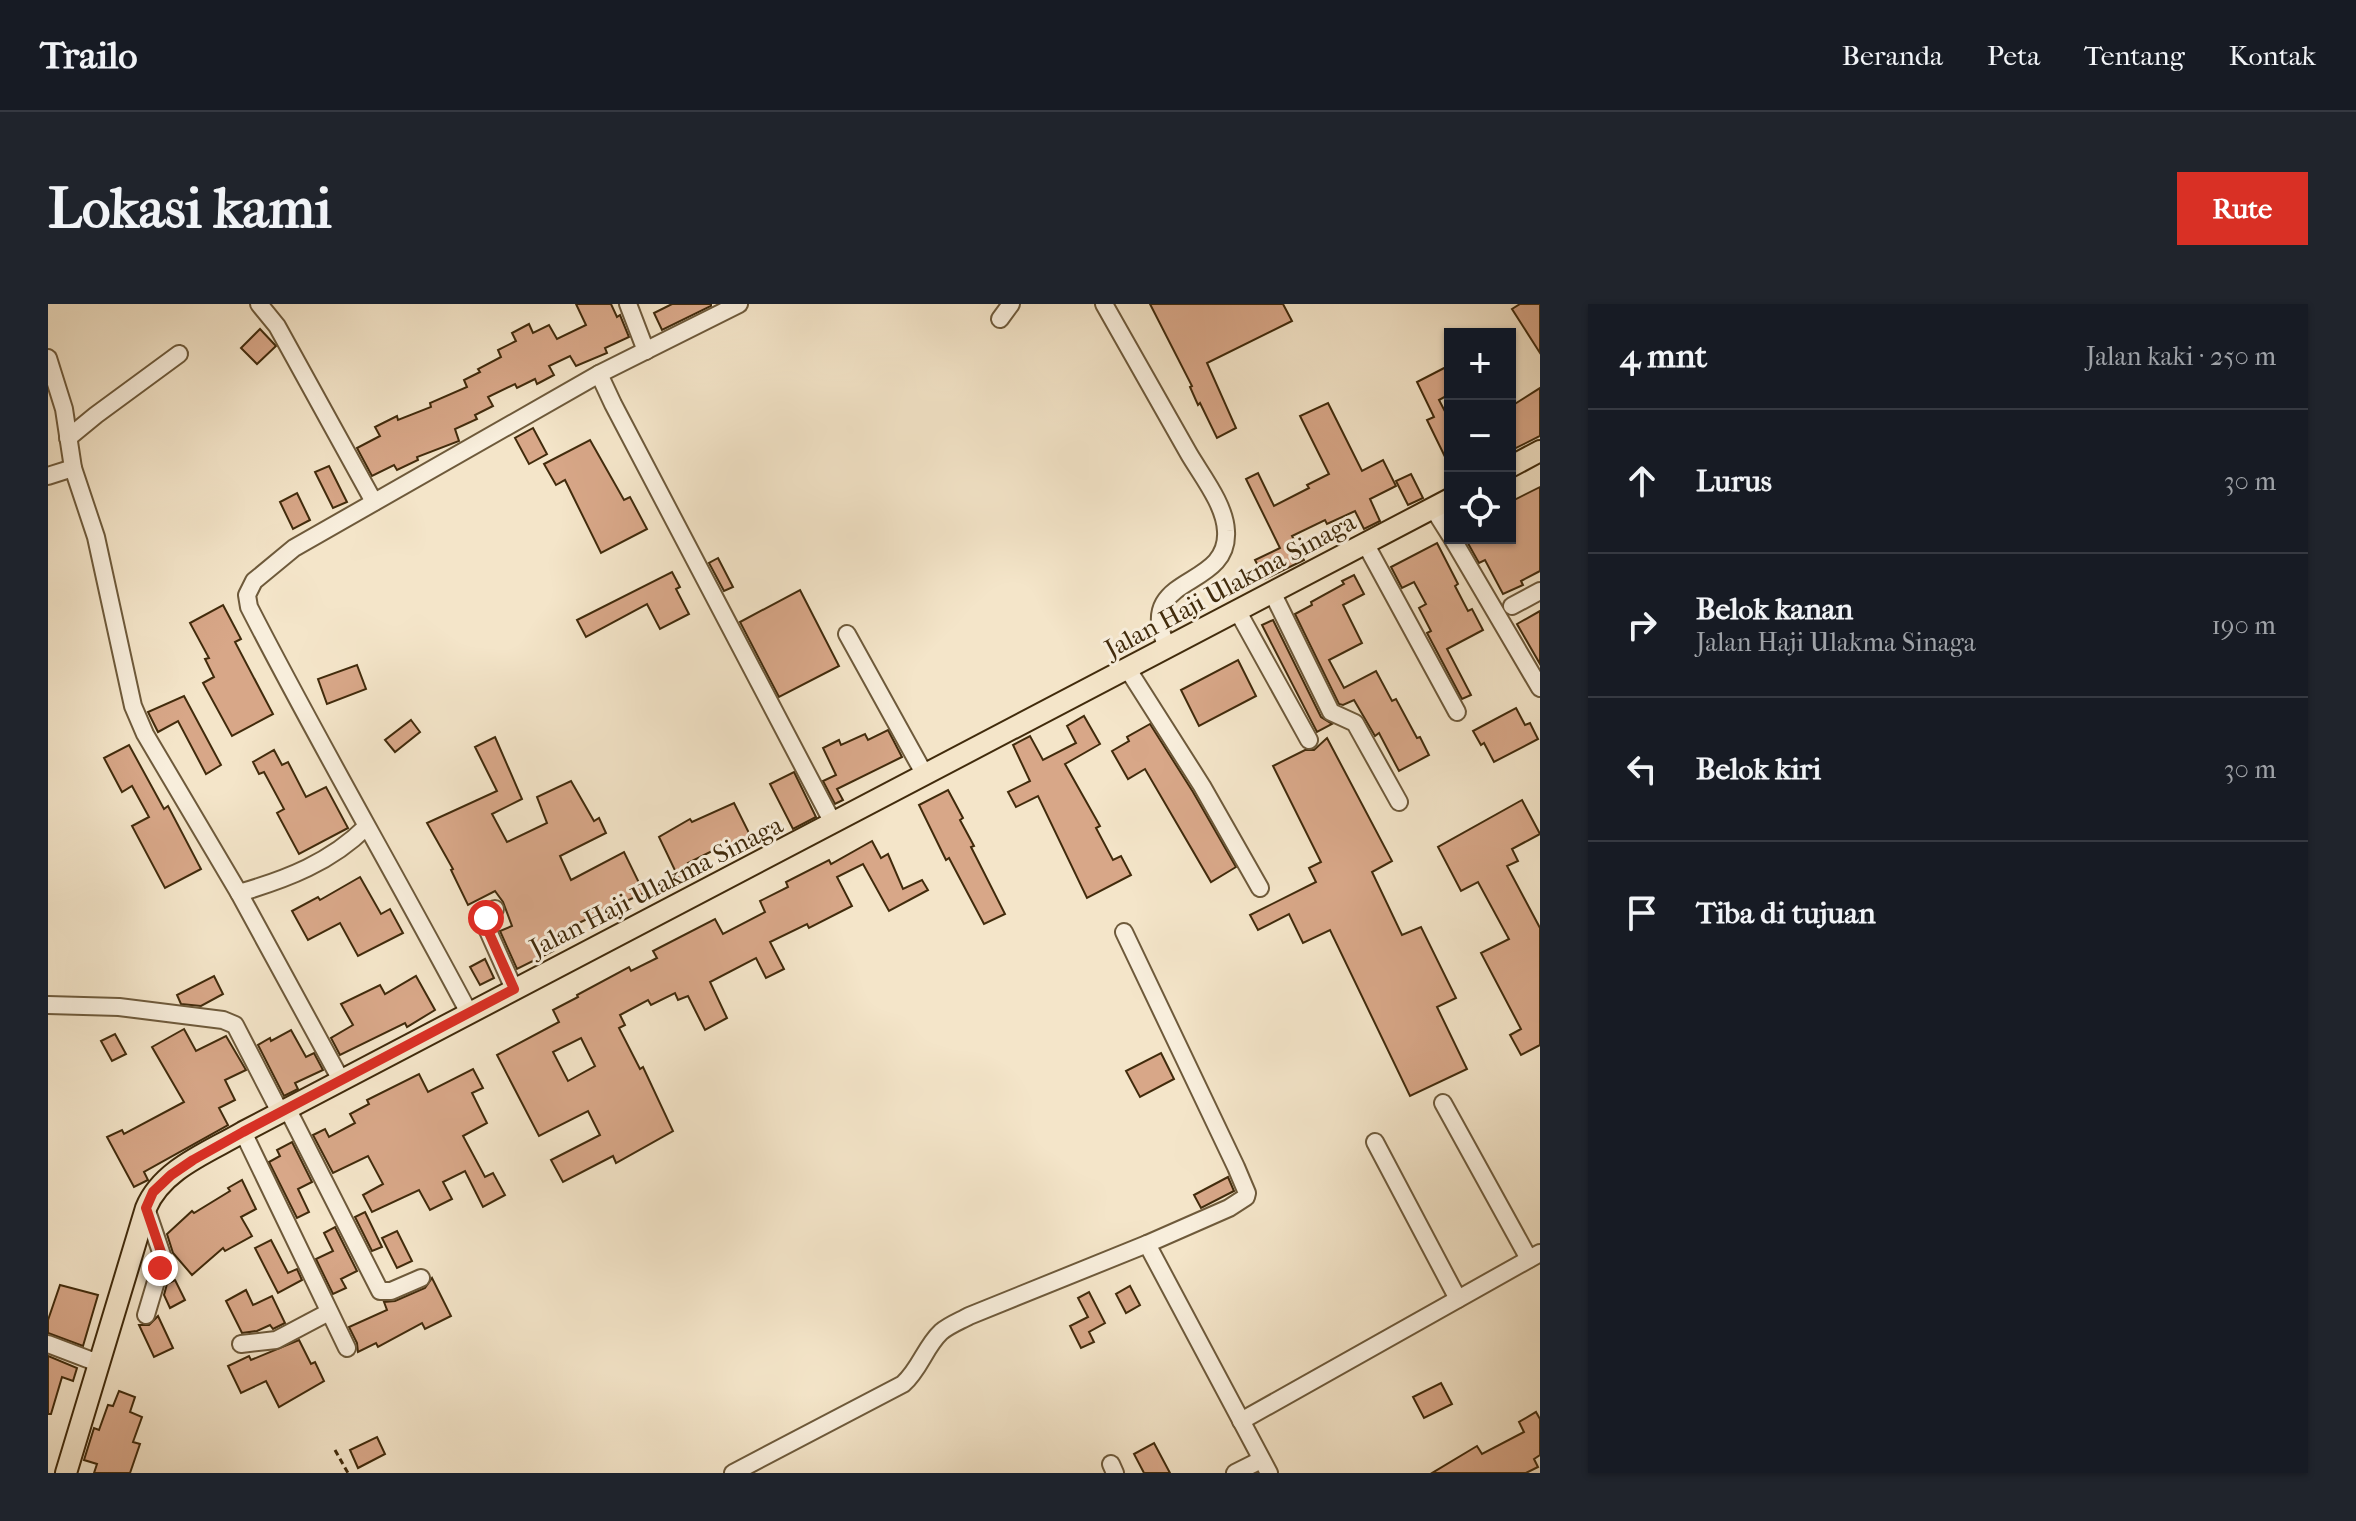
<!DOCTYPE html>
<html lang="id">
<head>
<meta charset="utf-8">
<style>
  :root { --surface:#171b24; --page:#20242c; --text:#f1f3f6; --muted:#9ea1a6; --line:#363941; --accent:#d93025 }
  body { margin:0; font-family:"IM FELL French Canon",serif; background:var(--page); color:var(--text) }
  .controls { position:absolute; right:24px; top:24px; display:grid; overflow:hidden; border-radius:0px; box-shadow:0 2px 6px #0004 }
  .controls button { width:72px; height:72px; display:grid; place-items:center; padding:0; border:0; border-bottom:2px solid var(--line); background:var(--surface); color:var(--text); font:40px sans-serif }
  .stop { position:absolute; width:24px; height:24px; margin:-18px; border:6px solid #d93025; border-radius:50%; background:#fff }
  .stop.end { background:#d93025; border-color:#fff; box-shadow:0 2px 8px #0008 }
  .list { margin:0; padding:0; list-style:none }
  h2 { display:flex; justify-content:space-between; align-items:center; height:104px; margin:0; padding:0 32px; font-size:34px }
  h2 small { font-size:26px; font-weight:400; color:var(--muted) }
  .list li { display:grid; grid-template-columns:52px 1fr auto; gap:24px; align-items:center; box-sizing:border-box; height:144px; padding:0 32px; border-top:2px solid var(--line) }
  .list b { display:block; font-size:30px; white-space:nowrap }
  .list p { margin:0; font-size:26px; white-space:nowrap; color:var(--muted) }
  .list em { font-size:26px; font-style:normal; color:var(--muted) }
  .icon { flex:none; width:44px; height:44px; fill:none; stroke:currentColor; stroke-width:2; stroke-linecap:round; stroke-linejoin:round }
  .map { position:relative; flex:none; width:1492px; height:1169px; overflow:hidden; border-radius:0px }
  header { display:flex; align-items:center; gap:48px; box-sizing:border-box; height:112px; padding:0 40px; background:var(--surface); border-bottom:2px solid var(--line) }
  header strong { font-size:38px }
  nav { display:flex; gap:44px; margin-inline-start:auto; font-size:28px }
  .intro { display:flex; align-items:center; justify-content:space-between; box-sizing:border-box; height:192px; padding:0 48px }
  h1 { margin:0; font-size:56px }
  .button { padding:20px 36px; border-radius:0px; background:var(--accent); color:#fff; font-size:28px; font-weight:700 }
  main { display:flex; gap:48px; padding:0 48px }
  aside { flex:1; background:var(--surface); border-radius:0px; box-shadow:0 2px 6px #0004 }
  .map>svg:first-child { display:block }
  .building { fill:#d8a788; stroke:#412b0c; stroke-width:2; fill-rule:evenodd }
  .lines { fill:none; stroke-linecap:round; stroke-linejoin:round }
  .minor-casing { stroke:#6e5a3b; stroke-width:20 }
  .major-casing { stroke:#412b0c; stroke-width:24 }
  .path { stroke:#412b0c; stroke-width:3; stroke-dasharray:6 4; stroke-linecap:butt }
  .minor { stroke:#f8eedc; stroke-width:16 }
  .major { stroke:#f4e5c9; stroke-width:20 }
  .route { stroke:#d93025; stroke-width:10 }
  .labels { text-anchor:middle; stroke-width:6; stroke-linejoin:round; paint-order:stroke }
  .street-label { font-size:26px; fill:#412b0c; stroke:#f8eedc }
</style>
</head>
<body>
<header>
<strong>Trailo</strong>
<nav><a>Beranda</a><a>Peta</a><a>Tentang</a><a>Kontak</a></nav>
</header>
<div class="intro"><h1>Lokasi kami</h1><a class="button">Rute</a></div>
<main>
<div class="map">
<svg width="1492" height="1169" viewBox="0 0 1492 1169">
  <rect width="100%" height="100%" fill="#f4e5c9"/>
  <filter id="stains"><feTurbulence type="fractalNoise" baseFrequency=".0025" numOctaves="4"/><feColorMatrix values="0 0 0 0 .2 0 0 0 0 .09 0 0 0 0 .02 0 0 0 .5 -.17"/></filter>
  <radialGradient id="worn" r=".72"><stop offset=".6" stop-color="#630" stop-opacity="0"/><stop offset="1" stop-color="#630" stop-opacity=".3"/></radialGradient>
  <g class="building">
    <polygon points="528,0 563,0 569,13 572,11 581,33 557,44 559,49 528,62 522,52 501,62 506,71 489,80 487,75 469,84 467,80 440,93 445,102 427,111 429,115 407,125 411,137 369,153 370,156 349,166 346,161 324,172 309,144 332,132 327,123 349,112 350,116 383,103 382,99 419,83 416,76 432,68 430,65 453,53 450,46 468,37 464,29 481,20 485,29 501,21 509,35 538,21"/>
    <polygon points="624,0 663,0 663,2 614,26 606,9"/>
    <polygon points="1102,0 1235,0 1244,17 1159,59 1188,124 1169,134 1152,99 1150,101 1142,83 1144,82"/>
    <polygon points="1472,0 1492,0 1492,49 1464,5"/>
    <polygon points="212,25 228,42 209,60 193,44"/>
    <polygon points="1402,61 1402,90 1391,96 1402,117 1402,163 1379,116 1386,113 1369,78"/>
    <polygon points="1492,84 1492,132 1462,147 1462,103"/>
    <polygon points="1280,99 1314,167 1335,156 1348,182 1322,195 1332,217 1316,225 1307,207 1279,220 1277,216 1244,232 1256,256 1217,275 1207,256 1232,244 1198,175 1210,169 1226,202 1261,184 1259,181 1281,170 1252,112"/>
    <polygon points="485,124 499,150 481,160 467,134"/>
    <polygon points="542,136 576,196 582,193 599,225 553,249 517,176 508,181 496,160"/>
    <polygon points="281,162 299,198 285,204 267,168"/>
    <polygon points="1363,170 1375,194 1360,201 1348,177"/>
    <polygon points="1492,183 1492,267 1473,277 1475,281 1455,290 1437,256 1431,259 1417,234 1462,234 1462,198"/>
    <polygon points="249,189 262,216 245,225 232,198"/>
    <polygon points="1389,239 1410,280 1407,282 1420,307 1424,305 1435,326 1399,345 1423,391 1414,395 1379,329 1383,327 1371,304 1378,300 1366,278 1354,284 1343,263"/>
    <polygon points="670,254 685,283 676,287 661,259"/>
    <polygon points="624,268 632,283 628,285 641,310 612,325 599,300 538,333 529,316"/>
    <polygon points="1306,271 1316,290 1295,301 1314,339 1281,356 1296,384 1328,367 1344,397 1348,395 1369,434 1372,433 1381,451 1351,467 1331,429 1327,432 1306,396 1295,401 1291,400 1247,310 1264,301 1263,298 1296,280 1294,277"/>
    <polygon points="752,286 791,362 731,393 692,318"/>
    <polygon points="175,301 193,335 187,338 225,410 184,432 155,379 166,373 157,355 161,354 142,319"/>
    <polygon points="1492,307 1492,360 1469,320"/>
    <polygon points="1225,316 1273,413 1284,420 1269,428 1214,321"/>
    <polygon points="1190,356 1208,392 1151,422 1133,386"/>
    <polygon points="309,361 318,385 279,400 270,375"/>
    <polygon points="136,392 173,461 158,470 130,417 110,428 100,408"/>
    <polygon points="1468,404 1477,421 1482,419 1490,435 1446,458 1436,439 1433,441 1425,427"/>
    <polygon points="1036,412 1052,440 1017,460 1052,522 1048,524 1065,556 1073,552 1083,571 1039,594 990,492 968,503 960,488 982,477 965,441 982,432 995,456 1028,439 1019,422"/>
    <polygon points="363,416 372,428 347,448 337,436"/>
    <polygon points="1102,420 1145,488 1188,563 1163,578 1097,465 1080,475 1064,447 1081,437 1079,433"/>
    <polygon points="840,426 854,453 789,485 795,496 787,500 775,477 788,471 775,444 791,436 793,441 817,430 820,436"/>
    <polygon points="447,433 474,495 444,510 459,538 499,519 489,493 523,477 546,517 551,514 558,529 512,552 523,576 576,548 596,589 498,634 505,647 469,665 452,627 464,622 455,598 447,587 420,601 403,566 405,565 379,519 449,487 427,443"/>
    <polygon points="1279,434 1344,557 1324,568 1354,631 1373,623 1408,694 1389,703 1419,765 1362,792 1282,626 1255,639 1241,610 1210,626 1202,611 1268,578 1261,564 1273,558 1225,462 1257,446 1266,446"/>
    <polygon points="81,441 116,505 120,502 153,565 117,584 84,522 101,513 84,482 74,488 56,454"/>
    <polygon points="226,446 234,461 240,458 258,493 278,483 300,524 251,550 229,509 236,505 216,468 211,470 205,458"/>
    <polygon points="746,468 768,513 745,525 722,480"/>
    <polygon points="900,486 915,514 912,516 926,542 923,543 957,610 936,620 901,554 898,556 871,501"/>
    <polygon points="1474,496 1492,530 1464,545 1470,557 1459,562 1492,624 1492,741 1473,751 1462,731 1473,725 1433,649 1461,635 1430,578 1413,587 1390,543"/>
    <polygon points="686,499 704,535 693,541 691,538 670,549 668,545 640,559 647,572 633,579 611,533 642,515 644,518"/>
    <path d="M 824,537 L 833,554 L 840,550 L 855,585 L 874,576 L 880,586 L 841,607 L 815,560 L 789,573 L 804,602 L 761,624 L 759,620 L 722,638 L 736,665 L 718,674 L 708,654 L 662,678 L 679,714 L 657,726 L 640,692 L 630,696 L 627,689 L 603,701 L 600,696 L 572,711 L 577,721 L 571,724 L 592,765 L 595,763 L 625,827 L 568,859 L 565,852 L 515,878 L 503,856 L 552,831 L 540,807 L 491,832 L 449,751 L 511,718 L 505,706 L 530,693 L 529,691 L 581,663 L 583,667 L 609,654 L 605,647 L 667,615 L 675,630 L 717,608 L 712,597 L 740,583 L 738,578 L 781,556 L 783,560 ZM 533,734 L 547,762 L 520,777 L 505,748 Z"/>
    <polygon points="312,573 333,610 342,605 355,629 310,652 292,619 260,636 244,607 270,593 272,596"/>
    <polygon points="437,655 446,674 432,681 422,663"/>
    <polygon points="166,672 175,690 153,702 133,700 129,691"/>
    <polygon points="368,672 387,706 359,723 357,719 292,751 283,734 305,721 293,700 332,681 337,690"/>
    <polygon points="136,725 148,747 178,732 198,766 177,776 187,796 171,804 180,821 96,868 100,876 86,883 59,833 74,826 76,830 136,798 104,743"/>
    <polygon points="243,726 258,753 266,749 275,766 247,779 250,785 236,792 210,741 222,734 223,737"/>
    <polygon points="67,730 78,750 64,757 53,737"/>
    <polygon points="1113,749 1126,775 1092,793 1078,767"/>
    <polygon points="425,765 435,784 424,789 439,819 415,832 437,873 445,869 457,891 435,903 417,867 395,878 404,895 382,906 371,886 324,908 315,891 335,880 320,852 285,869 265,831 277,825 281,833 307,819 302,810 321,800 319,796 371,770 380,788"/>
    <polygon points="244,838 264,878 250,885 261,908 249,914 221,858 232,852 229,846"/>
    <polygon points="1180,873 1186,887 1153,904 1146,891"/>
    <polygon points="194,876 208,905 193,913 204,932 177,947 175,944 144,971 125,949 119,930 144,907 146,909 182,887 180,884"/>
    <polygon points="317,908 334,943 324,947 307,913"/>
    <polygon points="287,923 309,967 293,975 298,984 285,990 268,955 285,947 276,929"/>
    <polygon points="349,927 364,957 349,964 334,934"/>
    <polygon points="223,936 240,969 249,965 254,976 230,989 207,944"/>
    <polygon points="384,974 403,1012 377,1025 374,1019 330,1043 328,1039 310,1048 309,1039 301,1023 339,1006 336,998 347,997 377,984"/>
    <polygon points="127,976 137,996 122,1004 116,991 119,980"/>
    <polygon points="12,981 50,991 35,1042 0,1029 0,1016"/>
    <polygon points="1082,982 1092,1001 1078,1009 1068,990"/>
    <polygon points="198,986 205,1001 224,992 237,1019 225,1025 222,1021 209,1027 194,1029 178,997"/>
    <polygon points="1041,988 1057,1019 1041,1028 1046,1038 1033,1044 1022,1022 1040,1013 1030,994"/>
    <polygon points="110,1012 125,1044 106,1053 91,1021 101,1021"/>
    <polygon points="251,1036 263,1060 267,1058 276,1077 231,1103 218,1077 193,1089 180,1062 201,1052 203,1056"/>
    <polygon points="0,1052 29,1064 25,1077 14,1073 3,1110 0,1110"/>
    <polygon points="1393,1079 1404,1100 1376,1114 1365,1093"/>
    <polygon points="71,1087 87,1093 82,1108 94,1113 85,1138 92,1140 82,1169 46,1169 49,1160 36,1156 46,1124 51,1126 60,1101 65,1102"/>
    <polygon points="1488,1108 1492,1115 1492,1151 1486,1155 1490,1163 1478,1169 1384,1169 1429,1142 1434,1150 1476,1128 1471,1118"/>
    <polygon points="329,1133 337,1150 310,1164 302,1146"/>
    <polygon points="1106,1139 1122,1169 1096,1169 1086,1150"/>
  </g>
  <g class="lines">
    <defs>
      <g id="minor">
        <polyline points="211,0 229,22 326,198"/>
        <polyline points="580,0 598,47"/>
        <polyline points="691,0 551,70 565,100 785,519"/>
        <path d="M 1056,0 C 1084,50 1113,100 1141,150 C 1154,172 1177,201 1178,227 C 1182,287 1085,269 1119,343"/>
        <polyline points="952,15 963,0"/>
        <polyline points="0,54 16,105 25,164 48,233 85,402 97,430 191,589 293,776"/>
        <polyline points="20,134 48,111 131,50"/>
        <polyline points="0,172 25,164"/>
        <polyline points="1385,204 1402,231"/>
        <polyline points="1404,234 1492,384"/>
        <polyline points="1317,239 1409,408"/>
        <polyline points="1224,288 1283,408 1307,419 1351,498"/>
        <polyline points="1464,302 1492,287"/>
        <polyline points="1189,306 1261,436"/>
        <polyline points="799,330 877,471"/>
        <polyline points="1079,364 1154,482 1212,584"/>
        <path d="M 191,589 C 239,575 283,558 318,523"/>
        <polyline points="447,605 438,614 437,620 466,685"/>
        <polyline points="0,701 71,703 175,716 187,721 232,808"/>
        <path d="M 421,709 C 349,573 271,440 201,303 L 199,291 L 206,277 L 246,244 L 551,70"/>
        <polyline points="1395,799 1481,955"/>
        <polyline points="239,804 332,987 343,987 373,974"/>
        <polyline points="195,828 299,1044"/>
        <polyline points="1327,838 1410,995"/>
        <polyline points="1099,940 1221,1169"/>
        <polyline points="98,1011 112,964 114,951 98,904"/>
        <polyline points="0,1040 50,1059"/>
        <polyline points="193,1040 228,1036 281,1008"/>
        <polyline points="1193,1117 1492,949"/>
        <polyline points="1063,1160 1067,1169"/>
        <path d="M 685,1169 L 855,1080 C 872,1065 877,1043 893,1028 C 901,1021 912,1017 921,1012 L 1099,940 L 1181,904 L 1198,893 L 1199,889 L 1188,863 L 1076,628"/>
        <polyline points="1187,1169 1213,1156"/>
      </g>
      <g id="major">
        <polyline points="1462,163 1492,147"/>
        <path d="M 18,1169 L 98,904 C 114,865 161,848 195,828 L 1402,195"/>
      </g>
    </defs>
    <use href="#minor" class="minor-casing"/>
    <use href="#major" class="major-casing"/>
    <polyline class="path" points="287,1146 300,1169"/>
    <use href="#minor" class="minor"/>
    <use href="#major" class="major"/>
  </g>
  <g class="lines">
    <polyline class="route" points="112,964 114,951 98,904 105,888 123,871 145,856 195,828 466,685 437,620 438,614"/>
  </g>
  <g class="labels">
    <g class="street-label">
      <text transform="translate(1182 281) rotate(-28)" y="9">Jalan Haji Ulakma Sinaga</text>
      <text transform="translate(608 582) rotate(-27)" y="9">Jalan Haji Ulakma Sinaga</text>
    </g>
  </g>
  <rect width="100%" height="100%" filter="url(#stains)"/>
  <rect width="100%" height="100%" fill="url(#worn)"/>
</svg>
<div class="controls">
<button>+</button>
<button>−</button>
<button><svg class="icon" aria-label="locate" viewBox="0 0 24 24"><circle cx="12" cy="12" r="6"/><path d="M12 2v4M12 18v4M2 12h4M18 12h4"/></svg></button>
</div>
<div class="stop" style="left:438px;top:614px"></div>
<div class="stop end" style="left:112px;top:964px"></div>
</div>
<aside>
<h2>4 mnt<small>Jalan kaki · 250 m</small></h2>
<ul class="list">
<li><svg class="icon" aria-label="ahead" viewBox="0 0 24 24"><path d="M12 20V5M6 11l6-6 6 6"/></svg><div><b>Lurus</b></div><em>30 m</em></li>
<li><svg class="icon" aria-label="right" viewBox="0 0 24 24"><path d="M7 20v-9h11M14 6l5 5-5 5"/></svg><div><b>Belok kanan</b><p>Jalan Haji Ulakma Sinaga</p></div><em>190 m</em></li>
<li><svg class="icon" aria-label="left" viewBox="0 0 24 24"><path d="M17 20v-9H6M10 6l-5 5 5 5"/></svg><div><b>Belok kiri</b></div><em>30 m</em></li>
<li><svg class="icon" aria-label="arrive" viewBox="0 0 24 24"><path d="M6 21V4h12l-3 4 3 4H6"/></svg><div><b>Tiba di tujuan</b></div></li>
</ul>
</aside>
</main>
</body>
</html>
